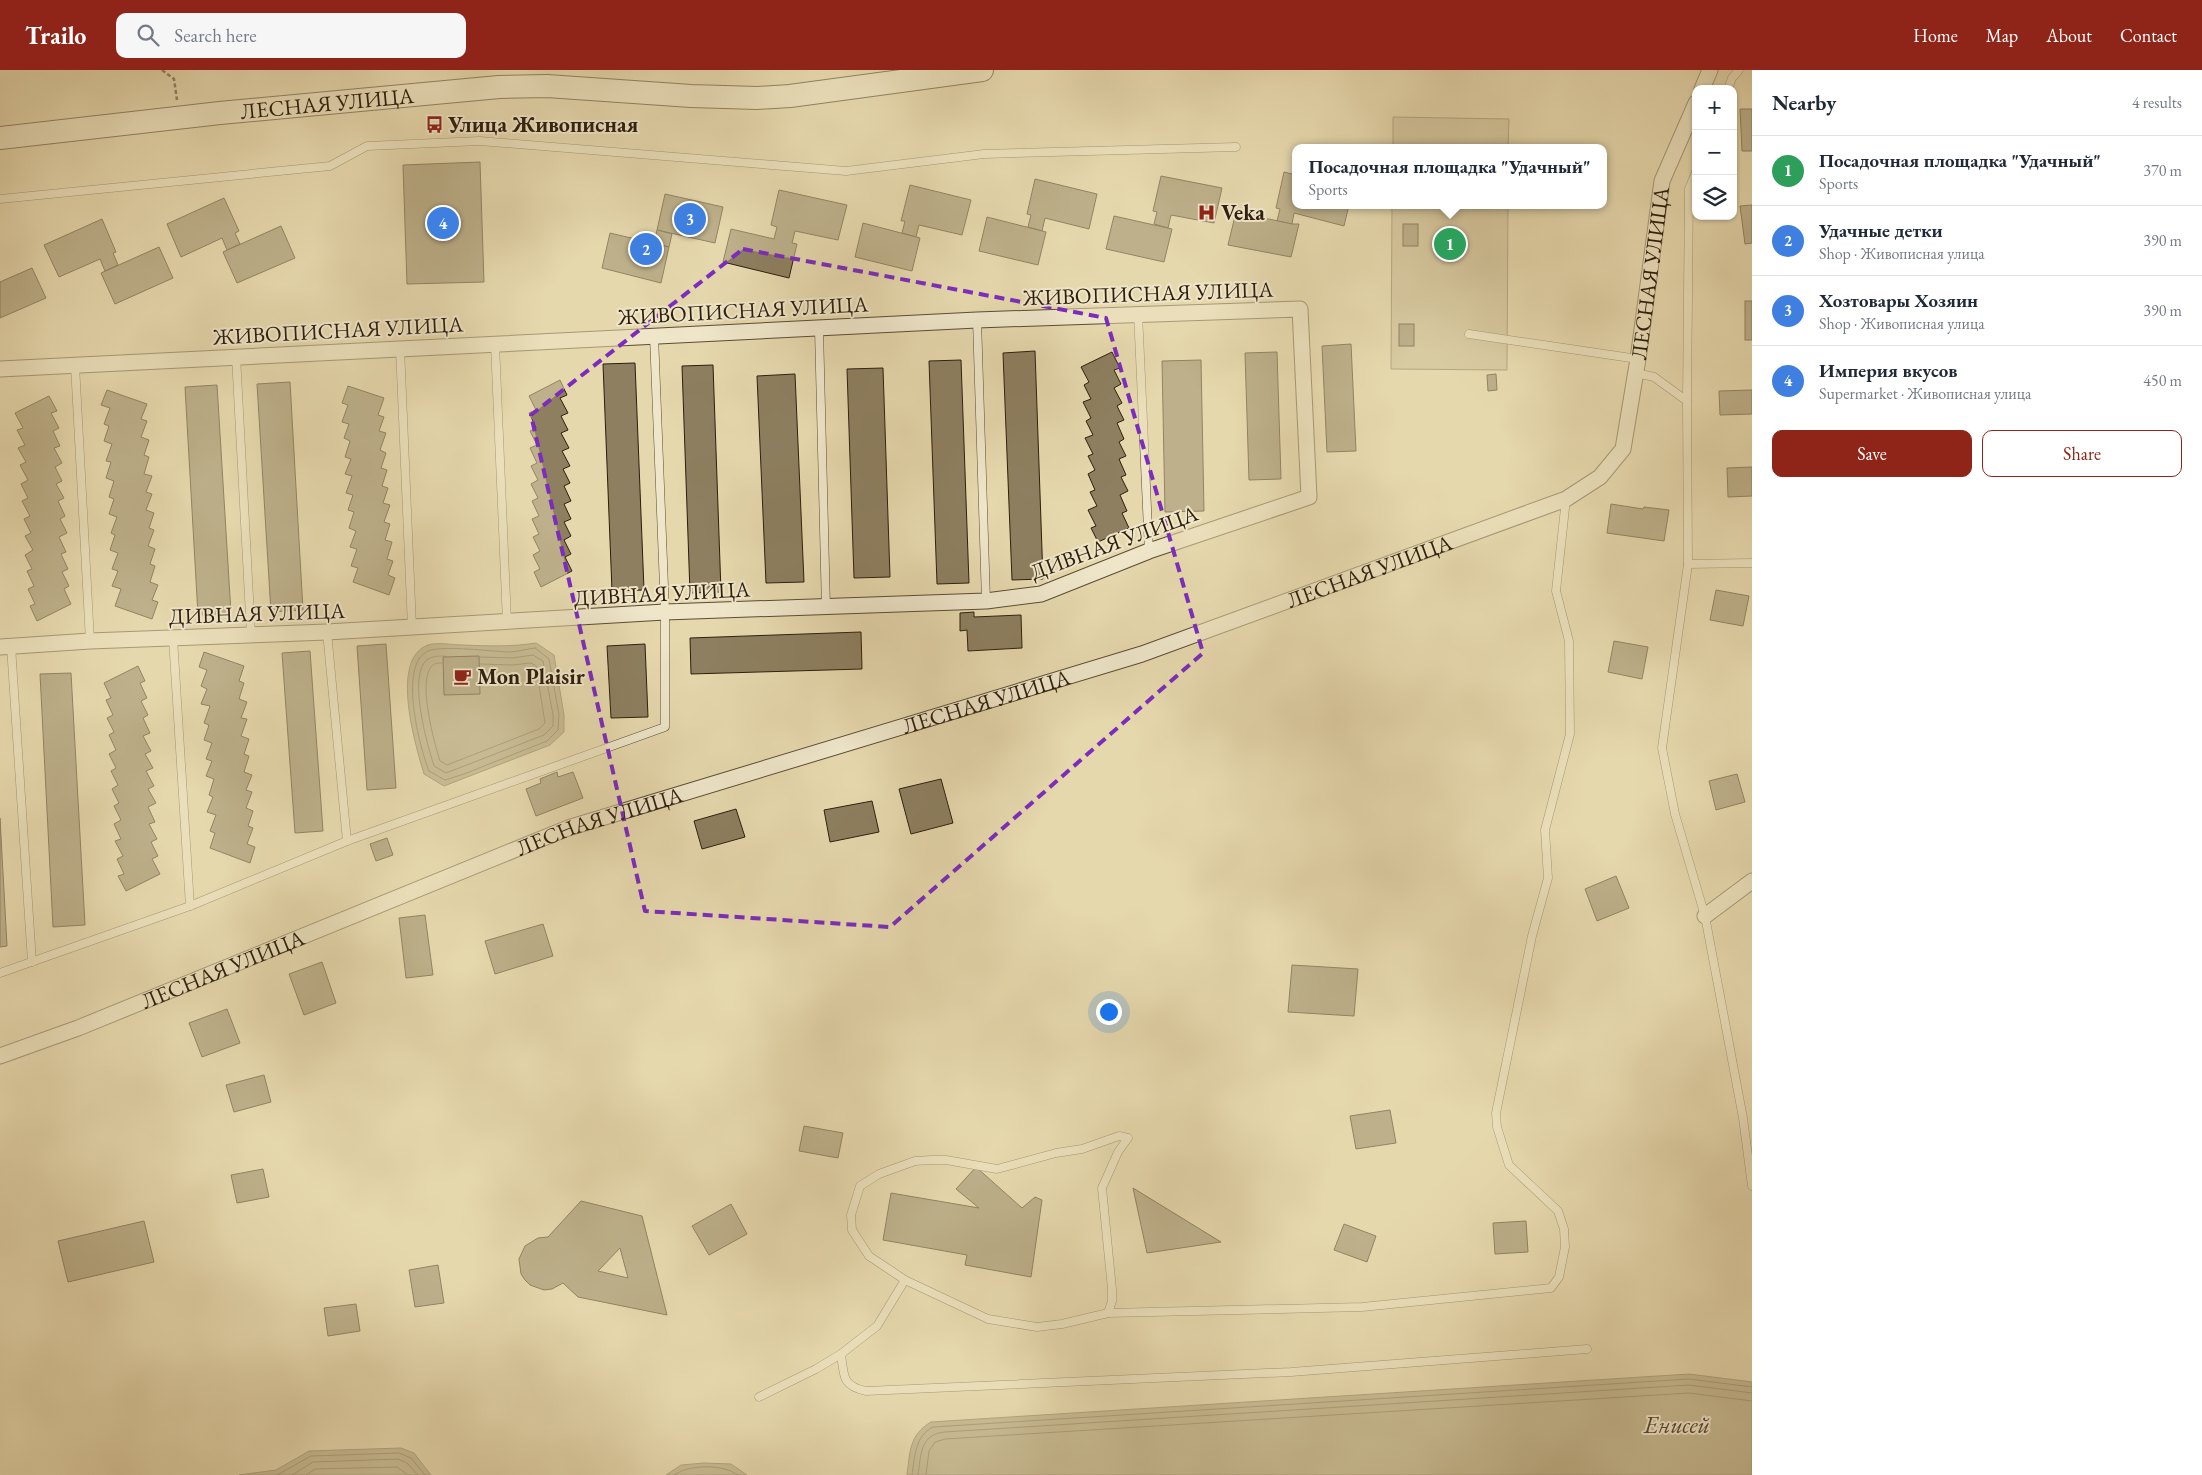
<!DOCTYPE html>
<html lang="en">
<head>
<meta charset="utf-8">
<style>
  :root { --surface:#fff; --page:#f6f6f7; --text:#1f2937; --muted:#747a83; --line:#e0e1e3; --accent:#8f2418 }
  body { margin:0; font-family:"EB Garamond",serif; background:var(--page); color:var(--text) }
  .controls { position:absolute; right:15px; top:15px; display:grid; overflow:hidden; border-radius:10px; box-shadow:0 1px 4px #0004 }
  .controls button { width:45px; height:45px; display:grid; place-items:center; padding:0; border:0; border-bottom:1px solid var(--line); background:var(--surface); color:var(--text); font:25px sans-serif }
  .you { position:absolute; left:1108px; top:941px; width:18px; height:18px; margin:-12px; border:4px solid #fff; border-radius:50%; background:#1a73e8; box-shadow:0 0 0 8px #1a73e833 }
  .badge { display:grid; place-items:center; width:32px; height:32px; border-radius:50%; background:var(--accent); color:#fff; font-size:16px; font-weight:700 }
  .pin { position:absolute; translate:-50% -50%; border:2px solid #fff; box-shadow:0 1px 5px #0006 }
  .popup { position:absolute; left:1292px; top:74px; width:315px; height:65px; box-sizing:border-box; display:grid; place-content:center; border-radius:10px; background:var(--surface); filter:drop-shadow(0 1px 4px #0005); font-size:16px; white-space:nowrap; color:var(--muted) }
  .popup b { font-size:19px; color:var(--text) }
  .popup::after { content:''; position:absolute; left:50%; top:100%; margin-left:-10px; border:10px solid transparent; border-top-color:var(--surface) }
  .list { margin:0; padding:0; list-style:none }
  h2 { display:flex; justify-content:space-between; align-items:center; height:65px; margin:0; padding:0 20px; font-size:21px }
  h2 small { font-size:16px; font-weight:400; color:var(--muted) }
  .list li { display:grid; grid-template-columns:32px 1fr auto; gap:15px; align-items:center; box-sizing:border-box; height:70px; padding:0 20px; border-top:1px solid var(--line) }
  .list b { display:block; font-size:19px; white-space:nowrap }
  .list p { margin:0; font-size:16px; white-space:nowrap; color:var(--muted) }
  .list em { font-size:16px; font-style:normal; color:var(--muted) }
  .actions { display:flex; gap:10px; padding:15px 20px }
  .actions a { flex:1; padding:11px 0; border:1px solid var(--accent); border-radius:10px; text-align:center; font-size:18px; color:var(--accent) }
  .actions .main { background:var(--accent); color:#fff }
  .icon { flex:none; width:28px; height:28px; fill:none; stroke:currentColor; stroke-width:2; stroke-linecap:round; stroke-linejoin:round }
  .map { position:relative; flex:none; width:1752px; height:1405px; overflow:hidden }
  header { display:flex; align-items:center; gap:30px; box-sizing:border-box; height:70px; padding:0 25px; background:var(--accent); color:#fff }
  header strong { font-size:24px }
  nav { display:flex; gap:28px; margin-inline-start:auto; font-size:18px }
  .search { width:350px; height:45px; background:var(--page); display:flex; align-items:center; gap:12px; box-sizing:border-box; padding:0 18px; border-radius:10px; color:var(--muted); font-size:19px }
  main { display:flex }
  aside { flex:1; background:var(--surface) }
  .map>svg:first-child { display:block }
  .green { fill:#c7b892; stroke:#7a6b4f }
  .water { fill:#a79976; stroke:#76684c }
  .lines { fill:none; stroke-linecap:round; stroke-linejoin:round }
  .shore { stroke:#6a5c41; stroke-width:1 }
  .building { fill:#8d7f60; stroke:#2d1e0c; fill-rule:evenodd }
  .service-casing { stroke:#5b4c34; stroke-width:9 }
  .minor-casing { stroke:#5b4c34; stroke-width:17 }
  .secondary-casing { stroke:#2d1e0c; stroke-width:24 }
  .path { stroke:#2d1e0c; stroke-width:2.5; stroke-dasharray:4 2.5; stroke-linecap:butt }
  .service { stroke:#efe6ca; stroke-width:8 }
  .minor { stroke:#efe6ca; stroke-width:15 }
  .secondary { stroke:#efe6ca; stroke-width:22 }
  .marked { fill:none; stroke:#7b2cbf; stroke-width:4; stroke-dasharray:10 6; stroke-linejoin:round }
  .labels { text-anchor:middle; stroke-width:4; stroke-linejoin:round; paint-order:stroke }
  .street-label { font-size:22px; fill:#2d1e0c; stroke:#efe6ca }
  .poi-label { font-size:22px; font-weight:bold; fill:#2d1e0c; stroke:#efe6ca; text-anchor:start }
  .water-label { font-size:24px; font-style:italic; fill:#584931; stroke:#efe6ca }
</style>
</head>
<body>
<header>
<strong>Trailo</strong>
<div class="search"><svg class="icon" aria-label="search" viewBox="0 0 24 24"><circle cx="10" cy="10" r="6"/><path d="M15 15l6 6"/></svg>Search here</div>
<nav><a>Home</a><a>Map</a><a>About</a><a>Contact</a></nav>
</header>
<main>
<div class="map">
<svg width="1752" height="1405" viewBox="0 0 1752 1405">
  <rect width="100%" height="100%" fill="#e6d8ad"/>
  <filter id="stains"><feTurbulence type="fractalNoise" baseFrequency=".004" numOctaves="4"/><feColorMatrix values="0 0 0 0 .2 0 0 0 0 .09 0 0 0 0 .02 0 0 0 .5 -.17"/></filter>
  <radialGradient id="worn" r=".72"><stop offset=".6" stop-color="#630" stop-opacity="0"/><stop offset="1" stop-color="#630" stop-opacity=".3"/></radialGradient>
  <g class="green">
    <polygon points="1393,47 1509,49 1508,78 1393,78"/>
    <polygon points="1392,135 1508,135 1507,300 1391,299"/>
  </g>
  <g class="water">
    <path d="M 536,573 L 554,585 L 564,645 L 564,662 L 550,675 L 444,716 L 424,704 C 416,677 389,589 428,575 C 438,572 453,575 463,575 C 488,576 511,577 536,573 Z"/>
    <path d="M 1689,1304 L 1752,1312 L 1752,1405 L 907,1405 C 910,1382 909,1365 931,1352 Z"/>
    <polygon points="401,1378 414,1383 431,1405 239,1405 276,1400 309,1381"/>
    <polygon points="704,1393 731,1394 747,1405 666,1405 681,1395"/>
  </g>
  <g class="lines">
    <g class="shore">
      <path d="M 535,578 L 549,589 L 559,645 L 558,660 L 547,671 L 464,704 L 445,710 L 429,701 C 420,679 396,589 431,580 C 448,576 489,581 508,582 C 517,582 526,579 535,578 Z"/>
      <path d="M 445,586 C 437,586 429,586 424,593 C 410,613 427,674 434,696 L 446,703 L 544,665 L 553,656 L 553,645 L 543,591 L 533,585 L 512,588 L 480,587"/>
      <path d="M 442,593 C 438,593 434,593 431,597 C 418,613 434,672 440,691 L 447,695 L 539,659 L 545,653 L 536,596 L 531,593 L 512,595 L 480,594"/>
      <polyline points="277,1405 311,1386 399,1383 411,1388 425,1405"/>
      <polyline points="292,1405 313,1392 398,1389 407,1393 418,1405"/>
      <polyline points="306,1405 315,1399 397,1397 408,1405"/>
      <path d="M 674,1405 C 690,1394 723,1394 738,1405"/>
      <path d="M 912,1405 C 915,1386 915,1366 933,1357 L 1689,1309 L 1752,1317"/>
      <path d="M 918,1405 C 921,1385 920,1364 945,1362 L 1689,1315 L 1752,1323"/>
      <polyline points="926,1405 929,1381 935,1372 945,1369 1689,1323 1752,1331"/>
    </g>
  </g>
  <g class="building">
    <polygon points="1740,39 1752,39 1752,81 1742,81"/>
    <polygon points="480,92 484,212 407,214 403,95"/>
    <polygon points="1284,102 1296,105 1296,135 1349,135 1344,156 1294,143 1292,154 1277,151 1280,139 1276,138"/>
    <polygon points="1161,106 1222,118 1214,153 1171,145 1168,158 1154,154 1157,142 1153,141"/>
    <polygon points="1035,109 1097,124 1089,159 1045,148 1042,161 1028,157 1031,145 1027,144"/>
    <polygon points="910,115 971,130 962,165 919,155 916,167 902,163 905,151 901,151"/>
    <polygon points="779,120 847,135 838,170 795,161 792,173 797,174 789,208 723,192 731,159 774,169 777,157 771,155"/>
    <polygon points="665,124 723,137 715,173 657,160"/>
    <polygon points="224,128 239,161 235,163 240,174 227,180 222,168 181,187 167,154"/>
    <polygon points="1752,135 1752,173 1745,174 1740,136"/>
    <polygon points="1236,142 1292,154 1299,154 1291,187 1228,175"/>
    <polygon points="1114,146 1172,159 1164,192 1106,179"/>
    <polygon points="987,147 1046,162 1038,195 979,181"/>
    <polygon points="102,149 116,182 113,183 118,195 105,201 100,189 59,207 44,175"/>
    <polygon points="863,153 920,168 912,201 855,187"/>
    <rect x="1403" y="154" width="15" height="22"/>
    <polygon points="281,156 295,188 237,213 223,182"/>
    <polygon points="657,160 672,164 669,177 654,174"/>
    <polygon points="610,163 669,177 661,213 602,198"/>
    <polygon points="159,177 173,208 115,234 101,203"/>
    <polygon points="32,198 46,228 0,248 0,212"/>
    <rect x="1745" y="231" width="7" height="39"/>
    <rect x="1399" y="254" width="15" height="22"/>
    <polygon points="1351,274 1356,381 1327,382 1322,276"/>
    <polygon points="1035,281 1043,509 1012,510 1003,283"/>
    <polygon points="1112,282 1120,298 1114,300 1121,314 1114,318 1122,333 1117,336 1124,350 1117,353 1124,369 1119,372 1126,386 1119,389 1126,405 1121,407 1128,421 1120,425 1127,441 1122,443 1129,458 1098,472 1091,458 1096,456 1088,440 1097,436 1090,422 1095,420 1088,404 1095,400 1088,386 1093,384 1085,368 1093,365 1086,351 1091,348 1083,332 1091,329 1084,315 1089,312 1081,297"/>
    <polygon points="1277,282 1281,409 1249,410 1245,283"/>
    <polygon points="961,290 969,513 937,514 929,291"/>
    <polygon points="1201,290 1204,441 1165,442 1162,291"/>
    <polygon points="635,293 644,520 612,521 603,294"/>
    <polygon points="713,295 721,522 690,523 682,296"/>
    <polygon points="883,298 890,507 854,508 847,299"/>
    <polygon points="795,304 804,512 766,513 757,306"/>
    <polygon points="1496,304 1497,320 1488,321 1487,305"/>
    <polygon points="560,310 567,325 560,328 568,343 561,346 568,360 561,363 569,378 562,381 570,396 563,399 570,413 564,416 571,431 564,434 571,449 564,452 571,466 564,470 571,484 565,487 572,501 541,517 534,502 540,499 533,485 540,481 533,467 539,464 532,449 539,446 532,431 538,428 531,414 538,410 531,396 537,393 530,378 537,375 530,361 536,358 529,343 536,340 529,326"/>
    <polygon points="290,312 303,540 271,542 257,314"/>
    <polygon points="217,315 231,543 198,545 185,317"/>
    <polygon points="348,316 384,328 378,345 384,347 379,361 386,363 380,380 386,383 381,398 387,400 382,416 388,418 383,433 390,435 384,452 390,454 385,470 392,472 387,489 393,491 388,505 395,508 389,525 353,512 358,498 351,496 357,479 350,477 356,461 349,458 354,442 348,440 353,425 346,423 352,406 345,404 351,389 345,387 350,371 344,368 349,354 342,352 348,335 342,333"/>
    <polygon points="107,320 147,334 141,349 147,351 141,367 149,370 144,385 149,387 144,404 152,406 146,422 152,424 146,440 154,443 149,458 154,460 148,476 155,479 150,494 155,496 150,512 158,515 152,530 158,532 152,549 115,536 121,519 112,516 118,501 112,499 118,483 110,480 115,465 111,463 117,447 109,444 114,429 109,427 114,411 106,408 111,392 106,391 112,374 104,371 109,356 104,354 110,338 101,335"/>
    <polygon points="1752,320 1752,344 1720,345 1719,321"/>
    <polygon points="49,326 57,341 51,343 59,358 53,361 60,376 54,378 62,393 55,397 62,411 56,414 64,428 58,431 65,446 60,449 67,463 59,467 66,482 61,484 68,499 62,502 69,516 64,519 71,534 37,551 30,536 35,534 28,519 34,516 27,501 32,499 25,485 33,480 25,466 31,463 24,449 30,446 22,431 28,428 21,414 28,410 20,395 26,392 18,378 25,375 17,360 23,358 15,343"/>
    <polygon points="1752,397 1752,426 1728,427 1727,398"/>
    <polygon points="1611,434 1643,439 1644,437 1669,440 1664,471 1607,463"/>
    <polygon points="1716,520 1749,526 1743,556 1710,550"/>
    <polygon points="974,542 974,547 1021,545 1022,578 968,581 967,560 960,561 960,543"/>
    <polygon points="861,562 862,599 691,604 690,568"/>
    <polygon points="1614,571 1648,577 1642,609 1608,602"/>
    <polygon points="386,574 396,718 367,720 357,576"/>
    <polygon points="645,574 648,647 611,648 607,576"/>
    <polygon points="310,581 323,761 295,763 282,583"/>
    <polygon points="204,582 244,596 239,611 244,613 239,629 247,632 241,648 247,649 241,666 249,669 244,684 249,686 244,702 252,705 246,720 252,722 246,738 253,741 248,756 253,758 247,774 255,777 250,793 210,778 215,763 210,761 216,745 207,742 213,727 209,725 214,709 206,706 212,691 206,689 212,673 204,670 209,655 204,653 210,636 201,634 207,619 201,616 207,600 199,597"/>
    <polygon points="479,586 480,624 444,625 443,587"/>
    <polygon points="138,596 145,611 140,613 147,628 141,631 148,645 143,648 150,663 143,666 151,681 145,684 153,698 146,701 154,716 148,719 156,733 148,737 155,752 149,754 157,769 151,772 158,786 152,789 160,804 126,821 118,806 124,804 117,789 123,786 115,771 121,769 114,754 121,750 114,736 119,733 112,719 118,715 111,701 116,698 109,684 116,680 109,665 114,662 107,648 113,645 106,630 111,628 104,613"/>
    <polygon points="71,603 85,855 53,857 40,604"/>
    <polygon points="557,702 558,707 573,702 583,728 536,746 526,719 541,713 540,709"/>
    <polygon points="1737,704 1745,732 1716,740 1709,711"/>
    <polygon points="941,709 953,753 911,764 899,719"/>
    <polygon points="872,731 879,762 830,772 824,740"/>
    <polygon points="736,739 745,767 702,779 694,751"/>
    <polygon points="0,748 7,876 0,877"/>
    <polygon points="387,768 393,785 376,791 370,774"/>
    <polygon points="1616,806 1629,838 1597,851 1585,819"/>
    <polygon points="425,845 433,905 406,908 399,848"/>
    <polygon points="543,854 553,886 495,904 485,871"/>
    <polygon points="322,892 336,933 304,945 289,904"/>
    <polygon points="1292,895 1358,899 1354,946 1288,942"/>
    <polygon points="227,939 240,973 202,987 189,953"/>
    <polygon points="264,1005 271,1032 234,1042 226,1015"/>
    <polygon points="1390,1040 1396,1073 1356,1079 1350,1046"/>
    <polygon points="804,1056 843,1063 838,1088 799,1081"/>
    <polygon points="976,1097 1022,1138 1035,1127 1042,1130 1031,1207 965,1195 967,1185 883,1170 891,1123 979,1138 956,1119"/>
    <polygon points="263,1099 269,1127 237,1133 231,1105"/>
    <polygon points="1133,1118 1221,1172 1147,1183"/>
    <path d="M 581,1131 L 642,1146 L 667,1245 L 578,1227 L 563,1213 L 552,1219 L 544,1220 L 530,1215 L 525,1210 L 521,1204 L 519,1189 L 525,1176 L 538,1168 L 548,1167 ZM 620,1178 L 628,1208 L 598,1201 Z"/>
    <polygon points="731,1134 747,1164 709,1185 692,1156"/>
    <polygon points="144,1151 154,1192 68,1212 58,1171"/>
    <polygon points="1526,1151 1528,1182 1495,1184 1493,1153"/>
    <polygon points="1344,1154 1376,1166 1367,1192 1334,1180"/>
    <polygon points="438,1195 444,1233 415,1237 409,1200"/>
    <polygon points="356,1234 360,1261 328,1266 324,1238"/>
  </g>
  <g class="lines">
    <defs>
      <g id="service">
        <polyline points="1728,19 1732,8 1739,0"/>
        <polyline points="1696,102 1689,119 1687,331 1688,494 1662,678 1675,744 1705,846 1743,1048 1752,1116"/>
        <polyline points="0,129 330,96 367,76 480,71 846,101 984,84 1236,77"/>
        <polyline points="1138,243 1149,481"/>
        <polyline points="977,250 986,531"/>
        <polyline points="819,259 826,538"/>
        <polyline points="1469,264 1638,289"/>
        <polyline points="495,274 507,552"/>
        <polyline points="400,278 412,557"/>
        <polyline points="236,286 251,564"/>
        <polyline points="75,295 90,571"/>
        <polyline points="1636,303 1654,307 1687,331"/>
        <polyline points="1688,494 1752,493"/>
        <polyline points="327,562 347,771"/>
        <polyline points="173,568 190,836"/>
        <polyline points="11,576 32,892"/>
        <polyline points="0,903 190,836 347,771 665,657 665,542 654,266"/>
        <polyline points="905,1210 988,1249 1037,1257 1062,1254 1108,1243 1362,1237 1551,1218 1559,1207 1565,1177 1564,1159 1558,1141 1509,1095 1497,1057 1496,1043 1532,866 1548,808 1545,760 1570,664 1569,571 1556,521 1566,429"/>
        <path d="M 841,1284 C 844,1306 842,1316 866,1321 L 1291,1302 L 1587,1279"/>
        <polyline points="759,1327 816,1299 841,1284 877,1256 905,1210 869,1186 852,1160 851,1145 860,1116 879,1104 915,1091 931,1090 946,1090 997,1099 1056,1083 1082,1079 1119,1066 1128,1068 1118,1082 1102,1118 1112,1219 1112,1231 1108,1243"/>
      </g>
      <g id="minor">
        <polyline points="1702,19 1710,0"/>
        <polyline points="0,299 977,250 1300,239 1309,427 1149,481 1041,524 986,531 665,542 327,562 90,571 0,577"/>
        <polyline points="1705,846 1752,811"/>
        <path id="s1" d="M 0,986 L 78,958 L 568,758 L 1142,584 L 1566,429 L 1600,407 L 1623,379 L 1638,289 L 1662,111 L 1696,33"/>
      </g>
      <g id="secondary">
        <path id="s2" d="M 0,68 L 220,43 L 499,17 L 547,16 L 691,26 L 757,28 L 790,26 L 982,0"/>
      </g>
    </defs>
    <use href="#service" class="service-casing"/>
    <use href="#minor" class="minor-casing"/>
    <use href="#secondary" class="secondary-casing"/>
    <polyline class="path" points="162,0 174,9 177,30"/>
    <use href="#service" class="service"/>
    <use href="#minor" class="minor"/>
    <use href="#secondary" class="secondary"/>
  </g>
  <path d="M0 0H1752V1405H0ZM 743,179 L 1106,248 L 1203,583 L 890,857 L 645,841 L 531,345 Z" fill="#e6d8ad" fill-opacity=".55" fill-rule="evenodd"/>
  <path class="marked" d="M 743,179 L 1106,248 L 1203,583 L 890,857 L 645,841 L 531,345 Z"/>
  <defs>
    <symbol id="bus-bare" viewBox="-9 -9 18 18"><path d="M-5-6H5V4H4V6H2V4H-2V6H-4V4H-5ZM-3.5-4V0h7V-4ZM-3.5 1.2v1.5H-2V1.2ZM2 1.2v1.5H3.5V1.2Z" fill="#8f2418" stroke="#efe6ca" stroke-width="2.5" paint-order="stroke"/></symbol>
    <symbol id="hospital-bare" viewBox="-9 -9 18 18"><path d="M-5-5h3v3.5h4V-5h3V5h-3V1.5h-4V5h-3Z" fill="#8f2418" stroke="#efe6ca" stroke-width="2.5" paint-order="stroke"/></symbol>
    <symbol id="cafe-bare" viewBox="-9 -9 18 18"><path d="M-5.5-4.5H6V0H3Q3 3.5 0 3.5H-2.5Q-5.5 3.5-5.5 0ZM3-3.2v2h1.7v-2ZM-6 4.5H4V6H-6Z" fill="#8f2418" stroke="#efe6ca" stroke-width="2.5" paint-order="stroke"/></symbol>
  </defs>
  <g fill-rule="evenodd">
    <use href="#bus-bare" x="422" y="42" width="25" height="25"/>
    <use href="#hospital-bare" x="1194" y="130" width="25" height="25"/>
    <use href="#cafe-bare" x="450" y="594" width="25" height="25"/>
  </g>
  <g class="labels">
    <g class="street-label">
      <text dy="8" stroke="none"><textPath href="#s2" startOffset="329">ЛЕСНАЯ УЛИЦА</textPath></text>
      <text dy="8" stroke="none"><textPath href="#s1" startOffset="1918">ЛЕСНАЯ УЛИЦА</textPath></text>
      <text transform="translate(1148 223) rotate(-2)" y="8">ЖИВОПИСНАЯ УЛИЦА</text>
      <text transform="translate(743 240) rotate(-3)" y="8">ЖИВОПИСНАЯ УЛИЦА</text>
      <text transform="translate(338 260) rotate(-3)" y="8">ЖИВОПИСНАЯ УЛИЦА</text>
      <text transform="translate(1114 472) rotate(-20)" y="8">ДИВНАЯ УЛИЦА</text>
      <text dy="8" stroke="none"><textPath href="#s1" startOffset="1454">ЛЕСНАЯ УЛИЦА</textPath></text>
      <text transform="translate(662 523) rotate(-3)" y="8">ДИВНАЯ УЛИЦА</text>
      <text transform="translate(257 543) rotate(-2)" y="8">ДИВНАЯ УЛИЦА</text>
      <text dy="8" stroke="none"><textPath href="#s1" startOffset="1049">ЛЕСНАЯ УЛИЦА</textPath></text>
      <text dy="8" stroke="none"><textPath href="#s1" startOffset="644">ЛЕСНАЯ УЛИЦА</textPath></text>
      <text dy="8" stroke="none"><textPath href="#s1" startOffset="239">ЛЕСНАЯ УЛИЦА</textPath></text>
    </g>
    <g class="poi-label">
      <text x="448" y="62">Улица Живописная</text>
      <text x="1221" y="150">Veka</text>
      <text x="477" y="614">Mon Plaisir</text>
    </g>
    <g class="water-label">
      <text x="1677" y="1363">Енисей</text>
    </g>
  </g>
  <rect width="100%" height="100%" filter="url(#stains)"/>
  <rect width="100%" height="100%" fill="url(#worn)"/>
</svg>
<div class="controls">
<button>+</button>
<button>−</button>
<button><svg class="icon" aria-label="layers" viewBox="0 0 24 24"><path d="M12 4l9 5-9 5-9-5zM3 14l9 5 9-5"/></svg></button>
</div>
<div class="you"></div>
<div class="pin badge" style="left:1450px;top:174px;background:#2e9e5b">1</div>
<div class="popup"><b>Посадочная площадка &quot;Удачный&quot;</b>Sports</div>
<div class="pin badge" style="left:646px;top:179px;background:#3f7fe0">2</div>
<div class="pin badge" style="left:690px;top:149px;background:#3f7fe0">3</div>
<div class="pin badge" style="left:443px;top:153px;background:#3f7fe0">4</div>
</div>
<aside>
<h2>Nearby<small>4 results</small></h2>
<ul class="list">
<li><span class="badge" style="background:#2e9e5b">1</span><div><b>Посадочная площадка &quot;Удачный&quot;</b><p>Sports</p></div><em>370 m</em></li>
<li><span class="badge" style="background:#3f7fe0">2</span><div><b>Удачные детки</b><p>Shop · Живописная улица</p></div><em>390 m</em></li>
<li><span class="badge" style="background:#3f7fe0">3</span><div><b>Хозтовары Хозяин</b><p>Shop · Живописная улица</p></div><em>390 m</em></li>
<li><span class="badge" style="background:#3f7fe0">4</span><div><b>Империя вкусов</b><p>Supermarket · Живописная улица</p></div><em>450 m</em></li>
</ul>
<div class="actions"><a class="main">Save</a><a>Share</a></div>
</aside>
</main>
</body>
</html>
